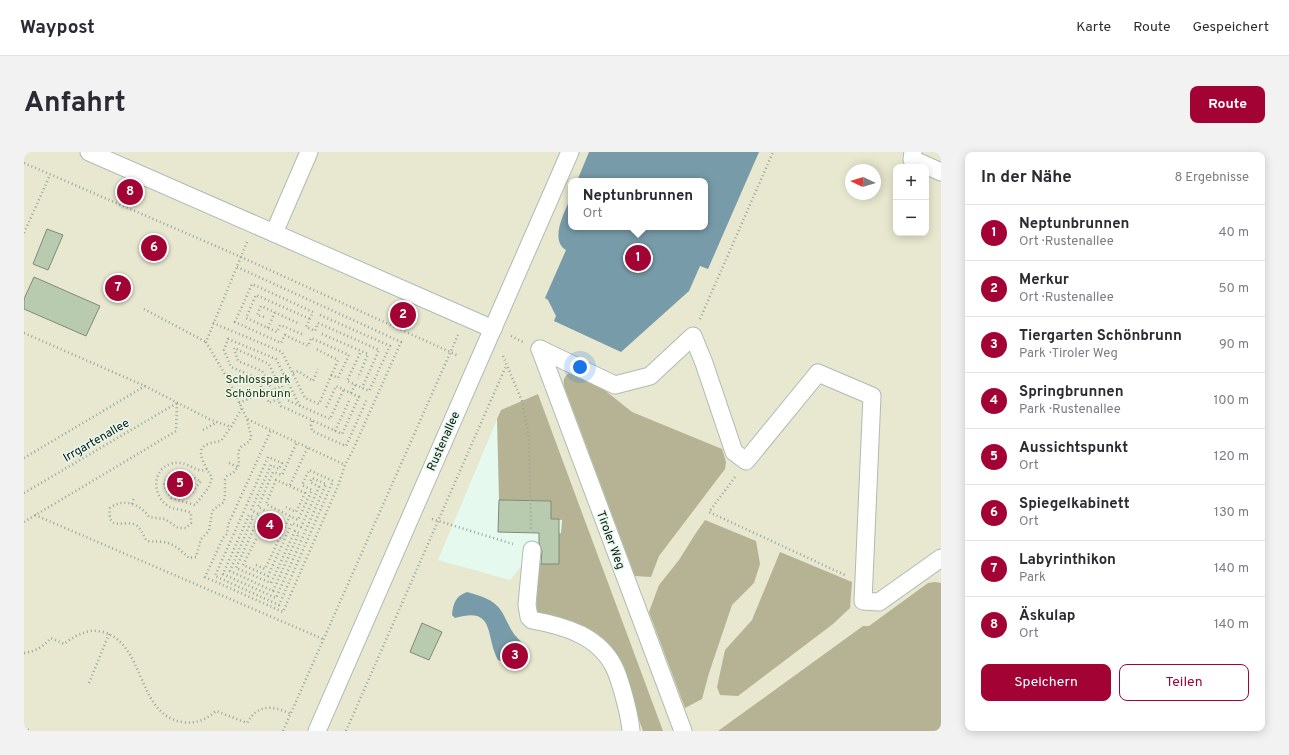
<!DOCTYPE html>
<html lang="de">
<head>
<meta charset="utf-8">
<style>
  :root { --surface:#fff; --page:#f2f2f3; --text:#2b2b33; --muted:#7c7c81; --line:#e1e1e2; --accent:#a20334 }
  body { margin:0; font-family:Overpass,sans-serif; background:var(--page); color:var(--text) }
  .controls { position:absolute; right:12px; top:12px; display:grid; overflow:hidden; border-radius:8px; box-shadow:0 2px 10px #0003 }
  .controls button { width:36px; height:36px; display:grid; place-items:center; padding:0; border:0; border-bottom:1px solid var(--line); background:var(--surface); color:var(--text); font:20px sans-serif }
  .compass { position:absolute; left:821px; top:12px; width:36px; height:36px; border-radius:50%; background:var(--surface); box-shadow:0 2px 10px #0003; rotate:274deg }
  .you { position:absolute; left:556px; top:215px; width:14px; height:14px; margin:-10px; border:3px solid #fff; border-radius:50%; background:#1a73e8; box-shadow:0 0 0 6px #1a73e833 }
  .badge { display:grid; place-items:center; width:26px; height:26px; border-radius:50%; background:var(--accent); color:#fff; font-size:13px; font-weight:700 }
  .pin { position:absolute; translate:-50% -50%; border:2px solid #fff; box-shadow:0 1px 4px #0006 }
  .popup { position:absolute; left:544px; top:26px; width:140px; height:52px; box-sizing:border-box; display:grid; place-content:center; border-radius:8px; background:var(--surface); filter:drop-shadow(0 1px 3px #0005); font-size:13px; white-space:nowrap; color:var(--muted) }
  .popup b { font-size:15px; color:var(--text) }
  .popup::after { content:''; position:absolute; left:50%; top:100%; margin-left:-8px; border:8px solid transparent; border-top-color:var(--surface) }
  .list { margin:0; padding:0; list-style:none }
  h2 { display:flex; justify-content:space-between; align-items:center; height:52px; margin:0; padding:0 16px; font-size:17px }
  h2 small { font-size:13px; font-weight:400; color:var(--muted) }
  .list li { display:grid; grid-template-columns:26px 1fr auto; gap:12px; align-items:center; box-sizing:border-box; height:56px; padding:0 16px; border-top:1px solid var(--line) }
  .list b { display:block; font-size:15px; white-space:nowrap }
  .list p { margin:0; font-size:13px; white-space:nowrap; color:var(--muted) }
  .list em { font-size:13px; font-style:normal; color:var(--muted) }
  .actions { display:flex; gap:8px; padding:12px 16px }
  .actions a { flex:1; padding:9px 0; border:1px solid var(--accent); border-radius:8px; text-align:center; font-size:14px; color:var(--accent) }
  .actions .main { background:var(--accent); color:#fff }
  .map { position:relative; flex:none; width:917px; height:579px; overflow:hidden; border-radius:8px }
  header { display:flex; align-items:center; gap:24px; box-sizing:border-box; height:56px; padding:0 20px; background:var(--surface); border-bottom:1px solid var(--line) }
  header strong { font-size:19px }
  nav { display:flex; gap:22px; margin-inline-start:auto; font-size:14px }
  .intro { display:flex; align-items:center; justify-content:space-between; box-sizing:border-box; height:96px; padding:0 24px }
  h1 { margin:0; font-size:28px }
  .button { padding:10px 18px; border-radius:8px; background:var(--accent); color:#fff; font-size:14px; font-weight:700 }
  main { display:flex; gap:24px; padding:0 24px }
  aside { flex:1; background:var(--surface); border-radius:8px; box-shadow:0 2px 10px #0003 }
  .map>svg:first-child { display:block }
  .green { fill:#e8e7cf; fill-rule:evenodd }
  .forest { fill:#b5b393 }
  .water { fill:#779ba8 }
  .building { fill:#b9cbaf; stroke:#80897b }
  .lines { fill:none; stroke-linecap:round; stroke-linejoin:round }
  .pedestrian-casing { stroke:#abbdb4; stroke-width:19 }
  .path { stroke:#96a59d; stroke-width:2.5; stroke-dasharray:1 3; stroke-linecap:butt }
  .pedestrian { stroke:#fff; stroke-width:17 }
  .labels { text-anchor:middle; stroke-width:3; stroke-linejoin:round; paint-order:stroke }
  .park-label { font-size:12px; fill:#363208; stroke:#e6f9ef }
  .street-label { font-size:12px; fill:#0f1612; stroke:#e6f9ef }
</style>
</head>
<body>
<header>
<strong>Waypost</strong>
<nav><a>Karte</a><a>Route</a><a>Gespeichert</a></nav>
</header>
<div class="intro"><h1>Anfahrt</h1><a class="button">Route</a></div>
<main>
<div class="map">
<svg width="917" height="579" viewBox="0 0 917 579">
  <rect width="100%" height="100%" fill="#e6f9ef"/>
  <path class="green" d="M 0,0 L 917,0 L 917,579 L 0,579 ZM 872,15 L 902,15 L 902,81 L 872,81 ZM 827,18 L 851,18 L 851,42 L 827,42 ZM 547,29 L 681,29 L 681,75 L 547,75 ZM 514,242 L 578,414 L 500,411 L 486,428 L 414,408 L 477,258 Z"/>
  <g class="forest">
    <path d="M 545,221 L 550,221 L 573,232 L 608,260 L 698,297 L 702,310 L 701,317 L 635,404 L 627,425 L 611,424 L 540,234 C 539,228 540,225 545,221 Z"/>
    <polygon points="514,242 639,579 619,579 596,516 512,460 514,411 535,412 535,381 537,381 538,368 527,367 527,349 475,348 473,267 477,258"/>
    <polygon points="681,368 732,389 736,412 730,431 708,453 685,521 678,547 661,556 625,460 635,433 655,408 670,384"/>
    <polygon points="756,400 828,430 826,456 809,472 714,544 696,543 693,535 701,498 728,468"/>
    <polygon points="911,430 917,431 917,579 694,579 839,474 845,474 904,431"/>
  </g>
  <g class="water">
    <path d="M 565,0 L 735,0 L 684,117 L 676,114 L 665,139 L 597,200 L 530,169 L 532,164 L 524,148 L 521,146 L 542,98 C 525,88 541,59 547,45 L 547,75 L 681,75 L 681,29 L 553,29 Z"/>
    <path d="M 443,440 C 457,444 470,447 478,460 C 482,467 485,475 490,482 C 497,491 499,488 500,500 C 491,511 488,513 474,508 C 461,484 472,454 431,466 L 428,463 C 429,451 432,444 443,440 Z"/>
  </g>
  <g class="building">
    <polygon points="23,77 39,83 24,118 9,112"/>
    <polygon points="10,125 76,154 62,184 0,157 0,147"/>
    <polygon points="475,348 527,349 527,367 535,367 535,412 517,412 518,399 515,391 515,381 474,380"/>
    <polygon points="398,471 418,480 405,508 386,500"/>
  </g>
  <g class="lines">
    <defs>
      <g id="pedestrian">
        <polyline points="65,0 469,177"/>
        <polyline points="889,0 888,7 917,20"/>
        <polyline points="250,81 285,0"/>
        <polyline points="516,197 591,233 626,224 669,184 680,211 710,300 722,309 794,221 848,244 839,449 855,450 917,406"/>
        <polyline points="516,197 659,579"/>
        <path d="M 508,398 L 503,453 L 505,465 L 508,468 C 541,474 576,484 591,517 C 594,523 596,531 598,537 C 602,551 606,565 607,579"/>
        <polyline points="293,579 546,0"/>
      </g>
    </defs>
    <use href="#pedestrian" class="pedestrian-casing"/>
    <g class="path">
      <polyline points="0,11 217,105 435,204"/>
      <polyline points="0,81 26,23"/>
      <polyline points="223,90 182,190 206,231 223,267 321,313"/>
      <polyline points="213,115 377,190 328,300 321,313 314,334 259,460 181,425 199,386 203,382 204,373 247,278"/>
      <polyline points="120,157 182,190"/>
      <polyline points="296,163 366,194 345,239 323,229 337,199"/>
      <polyline points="240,165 233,163 237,154 276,172"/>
      <polyline points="676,167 749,0"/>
      <polyline points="189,171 258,200 281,246 295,252 314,208 292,197"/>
      <polyline points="244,176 251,160"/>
      <polyline points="0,181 121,234 185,267 207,275"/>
      <polyline points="278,182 256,173 253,180 222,166 232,143 286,167"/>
      <polyline points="298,182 344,202 334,226"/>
      <polyline points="487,184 499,190"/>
      <polyline points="479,204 498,249 505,287 507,378"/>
      <polyline points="269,221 274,219 289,229 294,217"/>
      <polyline points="260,223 252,227 245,212 210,196 214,209 238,219 248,238 258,234 263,248 306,267 320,237"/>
      <polyline points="307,223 314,226 325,203 287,186 284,194 261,183 257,191 211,170 228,132 289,160 282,175 291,179 294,171 355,198 338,236"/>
      <polyline points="327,241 331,233"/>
      <polyline points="215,251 240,240"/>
      <polyline points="276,254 252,207 204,187 200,198 207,215 233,226 245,251 254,247 257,254 318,282 335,245 312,234 302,256"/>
      <polyline points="288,269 287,273 288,279 322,294 343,247"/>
      <polyline points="179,278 193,270"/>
      <polyline points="311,279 326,247"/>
      <polyline points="0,306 121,234"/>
      <polyline points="205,311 214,315"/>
      <path d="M 183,317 C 172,323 163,306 146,312 C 127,319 129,344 144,354 C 150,358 160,357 167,361 L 167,371 L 162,376 L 154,376 L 141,367 L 125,365 C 117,353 100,345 86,356 C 83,381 100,367 112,373 C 118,377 119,384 123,389 C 129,390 133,389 139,390 C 150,391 157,399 165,406 L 172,405 L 177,387 L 185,379 L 188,360 L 190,357 L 200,350 L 201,343 L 201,328 L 203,324 L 209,321 L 214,315 L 215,312 L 214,300 L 217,295 L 226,289 L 227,284 L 223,267"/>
      <polyline points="711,325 685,360 821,423"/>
      <polyline points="266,333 284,295"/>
      <path d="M 162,340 L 167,342 L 177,329 C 171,327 168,324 163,321 C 152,313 143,322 140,333 L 147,346 L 171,353 L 185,335 L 188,326 C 184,318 168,297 184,292 C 188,290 192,290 197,289 L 207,275 L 218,256"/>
      <polyline points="0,341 153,251"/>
      <polyline points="108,352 110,346"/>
      <polyline points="244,360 234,355 249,320 258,323 273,290"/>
      <polyline points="11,363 299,487"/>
      <polyline points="408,367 489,392"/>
      <polyline points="0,370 152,279 153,251"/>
      <polyline points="232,387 219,413 244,424 268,371 277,375 295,335 286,330 288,326 302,332 252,446 199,422 225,363 229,365 206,419 249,439 275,381 271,379 247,431 212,416 236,363 227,358 247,313 255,317 258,311 244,305 191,424 255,453 309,329 285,318 278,333 288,338 274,368 242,352 252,328 281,341 272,360 262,355"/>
      <polyline points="232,413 241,417 266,364"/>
      <path d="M 0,501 C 12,499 19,495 27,486 L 40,492 C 52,483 64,476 79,480 C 122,492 112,562 158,570 C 172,572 181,568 192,559 L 223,571 C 234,552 248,553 267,562"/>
      <polyline points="65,531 85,482"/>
      <polyline points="0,576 7,579"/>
      <polyline points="259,579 434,183"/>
      <polyline points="322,579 482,214"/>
    </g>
    <use href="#pedestrian" class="pedestrian"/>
  </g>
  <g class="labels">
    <g class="park-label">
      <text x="234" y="231">Schlosspark<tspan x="234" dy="14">Schönbrunn</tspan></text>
    </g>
    <g class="street-label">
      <text transform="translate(72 288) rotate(-30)" y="4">Irrgartenallee</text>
      <text transform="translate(419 289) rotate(-66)" y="4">Rustenallee</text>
      <text transform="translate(587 388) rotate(70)" y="4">Tiroler Weg</text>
    </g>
  </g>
</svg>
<div class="controls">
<button>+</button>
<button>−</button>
</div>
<svg class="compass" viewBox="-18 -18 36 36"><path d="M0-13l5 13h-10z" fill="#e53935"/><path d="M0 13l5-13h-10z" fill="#7c7c81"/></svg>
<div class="you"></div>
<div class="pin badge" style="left:614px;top:106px">1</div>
<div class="popup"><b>Neptunbrunnen</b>Ort</div>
<div class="pin badge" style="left:379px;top:163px">2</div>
<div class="pin badge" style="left:491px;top:504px">3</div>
<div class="pin badge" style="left:246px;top:374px">4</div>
<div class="pin badge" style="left:156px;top:332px">5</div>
<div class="pin badge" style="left:130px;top:96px">6</div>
<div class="pin badge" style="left:94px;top:136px">7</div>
<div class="pin badge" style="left:106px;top:40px">8</div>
</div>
<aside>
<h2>In der Nähe<small>8 Ergebnisse</small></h2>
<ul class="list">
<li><span class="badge">1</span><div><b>Neptunbrunnen</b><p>Ort · Rustenallee</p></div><em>40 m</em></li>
<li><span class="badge">2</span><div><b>Merkur</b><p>Ort · Rustenallee</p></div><em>50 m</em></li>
<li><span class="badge">3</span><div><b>Tiergarten Schönbrunn</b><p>Park · Tiroler Weg</p></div><em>90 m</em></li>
<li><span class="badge">4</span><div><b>Springbrunnen</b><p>Park · Rustenallee</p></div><em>100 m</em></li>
<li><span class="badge">5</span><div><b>Aussichtspunkt</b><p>Ort</p></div><em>120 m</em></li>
<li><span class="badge">6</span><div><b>Spiegelkabinett</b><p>Ort</p></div><em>130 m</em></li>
<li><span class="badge">7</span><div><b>Labyrinthikon</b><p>Park</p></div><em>140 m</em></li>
<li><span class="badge">8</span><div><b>Äskulap</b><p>Ort</p></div><em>140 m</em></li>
</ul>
<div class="actions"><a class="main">Speichern</a><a>Teilen</a></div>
</aside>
</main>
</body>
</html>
